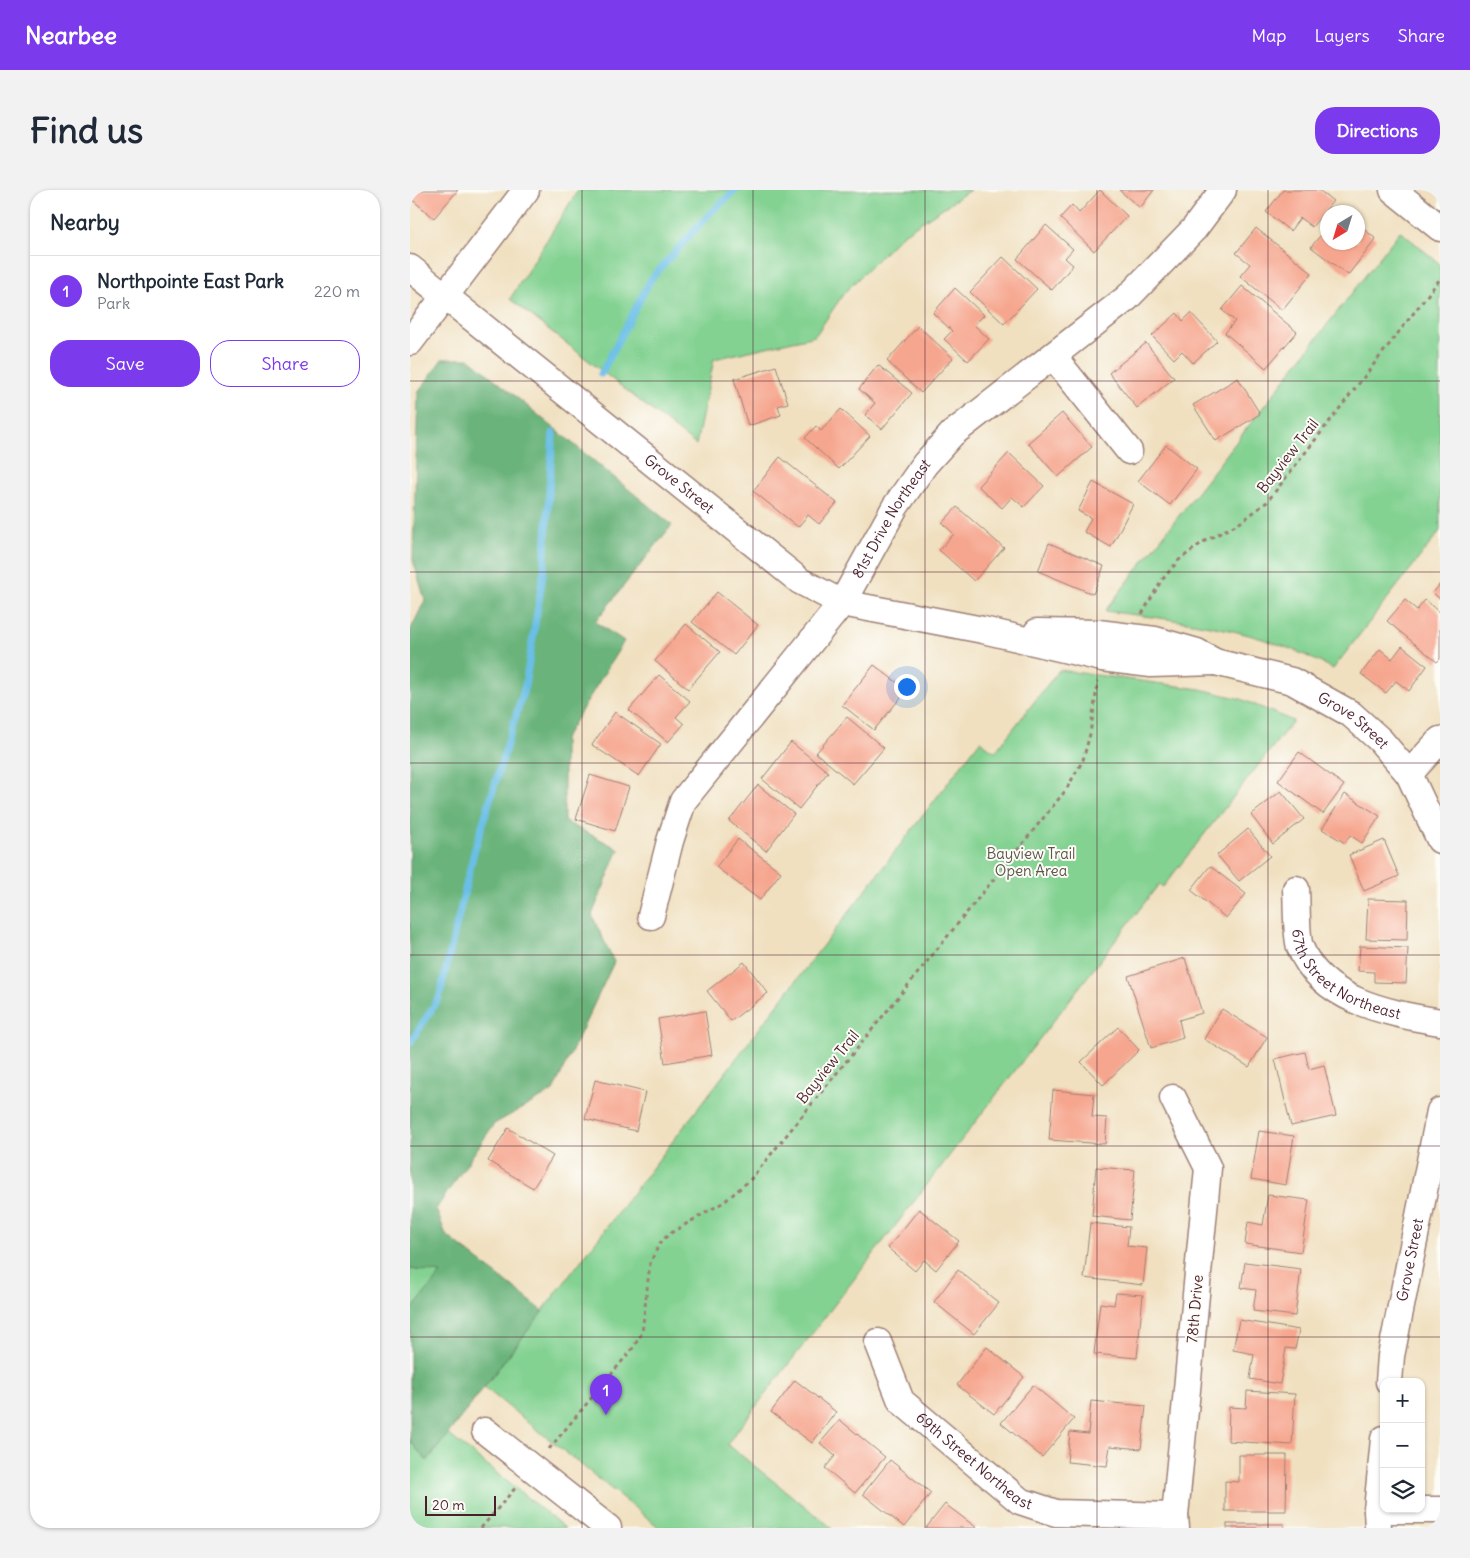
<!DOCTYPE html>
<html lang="en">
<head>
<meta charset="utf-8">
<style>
  :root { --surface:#fff; --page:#f2f2f3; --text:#1f2937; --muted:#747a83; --line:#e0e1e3; --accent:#7c3aed }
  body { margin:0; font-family:Delius,sans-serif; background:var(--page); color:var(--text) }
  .controls { position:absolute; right:15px; bottom:15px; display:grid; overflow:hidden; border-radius:10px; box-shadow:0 1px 4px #0004 }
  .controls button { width:45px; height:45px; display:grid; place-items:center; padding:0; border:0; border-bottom:1px solid var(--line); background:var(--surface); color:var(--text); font:25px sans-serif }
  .compass { position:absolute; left:910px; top:15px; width:45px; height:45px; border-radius:50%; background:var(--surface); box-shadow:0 1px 4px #0004; rotate:218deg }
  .scale { position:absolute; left:15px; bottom:12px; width:71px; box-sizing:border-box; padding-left:5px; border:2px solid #4a1f2b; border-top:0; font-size:14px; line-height:18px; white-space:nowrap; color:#4a1f2b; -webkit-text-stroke:4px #fdfcf7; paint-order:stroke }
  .you { position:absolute; left:496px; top:496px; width:18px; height:18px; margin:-12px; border:4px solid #fff; border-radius:50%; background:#1a73e8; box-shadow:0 0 0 8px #1a73e833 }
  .badge { display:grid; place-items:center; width:32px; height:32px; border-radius:50%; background:var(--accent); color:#fff; font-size:16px; font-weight:700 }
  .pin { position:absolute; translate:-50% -41px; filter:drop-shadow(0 1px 2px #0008) }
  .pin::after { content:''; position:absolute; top:26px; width:18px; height:15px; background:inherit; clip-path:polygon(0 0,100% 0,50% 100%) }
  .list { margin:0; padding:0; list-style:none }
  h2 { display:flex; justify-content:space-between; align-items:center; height:65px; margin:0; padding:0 20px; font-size:21px }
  h2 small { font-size:16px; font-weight:400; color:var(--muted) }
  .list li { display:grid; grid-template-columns:32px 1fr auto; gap:15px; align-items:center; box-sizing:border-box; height:70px; padding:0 20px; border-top:1px solid var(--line) }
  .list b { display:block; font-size:19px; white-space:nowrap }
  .list p { margin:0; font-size:16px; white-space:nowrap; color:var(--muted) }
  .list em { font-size:16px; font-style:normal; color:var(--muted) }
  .actions { display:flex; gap:10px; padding:15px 20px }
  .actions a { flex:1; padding:11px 0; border:1px solid var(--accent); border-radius:20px; text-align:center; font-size:18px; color:var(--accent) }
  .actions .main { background:var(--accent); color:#fff }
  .icon { flex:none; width:28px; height:28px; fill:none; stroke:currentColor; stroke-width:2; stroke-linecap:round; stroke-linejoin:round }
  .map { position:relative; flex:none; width:1030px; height:1338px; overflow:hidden; border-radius:20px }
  header { display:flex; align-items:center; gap:30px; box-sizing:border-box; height:70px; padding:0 25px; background:var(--accent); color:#fff }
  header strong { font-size:24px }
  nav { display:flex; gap:28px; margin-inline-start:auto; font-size:18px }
  .intro { display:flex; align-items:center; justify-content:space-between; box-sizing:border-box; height:120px; padding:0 30px }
  h1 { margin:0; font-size:35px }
  .button { padding:12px 22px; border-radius:20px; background:var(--accent); color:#fff; font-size:18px; font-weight:700 }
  main { display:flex; gap:30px; padding:0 30px }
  aside { flex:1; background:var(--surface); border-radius:20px; box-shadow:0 1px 4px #0004 }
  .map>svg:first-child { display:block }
  .green { fill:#83d292; stroke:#66785e }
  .forest { fill:#6ab47c; stroke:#5a6a54 }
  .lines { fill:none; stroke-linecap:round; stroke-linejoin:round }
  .stream { stroke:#6abfe7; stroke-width:7 }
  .building { fill:#f6a68e }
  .minor-casing { stroke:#9d8076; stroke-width:29 }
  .path { stroke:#9d8076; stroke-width:3; stroke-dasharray:4 4; stroke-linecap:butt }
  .minor { stroke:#fff; stroke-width:26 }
  .grid { fill:none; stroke:#4a1f2b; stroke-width:1; stroke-opacity:0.55 }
  .labels { text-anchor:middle; stroke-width:4; stroke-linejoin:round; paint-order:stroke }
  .street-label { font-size:15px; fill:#4a1f2b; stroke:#fdfcf7 }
  .park-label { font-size:15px; fill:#5b554a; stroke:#fdfcf7 }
</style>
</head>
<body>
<header>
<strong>Nearbee</strong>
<nav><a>Map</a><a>Layers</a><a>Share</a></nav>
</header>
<div class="intro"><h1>Find us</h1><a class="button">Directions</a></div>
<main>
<aside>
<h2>Nearby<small></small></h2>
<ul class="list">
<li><span class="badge">1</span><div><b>Northpointe East Park</b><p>Park</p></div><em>220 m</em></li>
</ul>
<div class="actions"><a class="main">Save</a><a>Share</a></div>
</aside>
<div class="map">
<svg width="1030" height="1338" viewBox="0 0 1030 1338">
  <rect width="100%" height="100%" fill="#fdfcf7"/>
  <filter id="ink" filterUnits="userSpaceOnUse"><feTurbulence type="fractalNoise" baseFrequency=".02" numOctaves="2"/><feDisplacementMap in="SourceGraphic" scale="10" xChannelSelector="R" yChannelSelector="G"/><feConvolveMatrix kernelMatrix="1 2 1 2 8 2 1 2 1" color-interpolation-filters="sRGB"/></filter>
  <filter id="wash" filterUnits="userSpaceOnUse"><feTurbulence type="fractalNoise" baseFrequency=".0096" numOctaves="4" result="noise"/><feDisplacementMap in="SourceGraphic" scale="20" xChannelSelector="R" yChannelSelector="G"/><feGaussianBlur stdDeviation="1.12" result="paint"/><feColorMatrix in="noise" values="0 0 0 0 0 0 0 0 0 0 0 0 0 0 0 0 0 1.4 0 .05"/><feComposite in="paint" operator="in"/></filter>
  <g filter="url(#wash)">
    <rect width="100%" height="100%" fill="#f0e0c0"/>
    <g class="green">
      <polygon points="168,0 560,0 492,45 434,103 405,146 304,169 286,255 100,109"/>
      <path d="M 990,41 L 1030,74 L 1030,341 L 923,479 C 846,437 779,432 695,421 Z"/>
      <polygon points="649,480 790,499 831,509 883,531 753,697 749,694 317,1254 422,1338 250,1338 74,1197 570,551 585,562"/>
      <polygon points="0,1079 32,1083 0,1122"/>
      <polygon points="38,1244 155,1338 0,1338 0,1251 17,1271"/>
    </g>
    <polygon class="forest" points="32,169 60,169 262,335 185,432 214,451 154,549 154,631 209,659 182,725 204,772 143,901 84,934 26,1019 36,1045 133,1121 17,1271 0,1251 0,1122 31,1083 0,1079 0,441 15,410 3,370 8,203"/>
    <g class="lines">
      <g class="stream">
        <polyline points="191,184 241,89 298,25 326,0"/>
        <polyline points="0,853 29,808 64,662 115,496 134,379 143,243"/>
      </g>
    </g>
    <g id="blocks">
      <g class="building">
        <polygon points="0,0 48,0 24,28 0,8"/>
        <polygon points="690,0 717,26 684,61 650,28 662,15 669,23"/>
        <polygon points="709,0 744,0 730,18"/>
        <polygon points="873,0 909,0 923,11 902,37 890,28 880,41 856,22"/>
        <polygon points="948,34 966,49 938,85 901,57 918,36 918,52 948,52"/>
        <polygon points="636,35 663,59 655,68 663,75 642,100 607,69"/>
        <polygon points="846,38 902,83 872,120 830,86 840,74 826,63"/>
        <polygon points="593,67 627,99 594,134 560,102"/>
        <polygon points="832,96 887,142 856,178 815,143 825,131 812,120"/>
        <polygon points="545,98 574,125 564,135 579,149 558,171 534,149 542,141 523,123"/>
        <polygon points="767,123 773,131 781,123 807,151 783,173 772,161 764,169 742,146"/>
        <polygon points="508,136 543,168 511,203 477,171"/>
        <polygon points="736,153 764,188 727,218 699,183"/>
        <polygon points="468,175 502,203 472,239 455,225 465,213 449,199"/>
        <polygon points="366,176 378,213 368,216 371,225 338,236 324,189"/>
        <polygon points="828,188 850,224 806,251 783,215"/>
        <polygon points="431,219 460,246 429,279 395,248 406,236 411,241"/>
        <polygon points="652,223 682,257 648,287 618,253"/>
        <polygon points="756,255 787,279 760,315 728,291"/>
        <polygon points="599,263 634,296 614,317 602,307 592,318 568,296"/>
        <polygon points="370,267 427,313 409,334 398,325 388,337 343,301"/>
        <polygon points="683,292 723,314 701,357 674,342 681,328 668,321"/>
        <polygon points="547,317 594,358 564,391 529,360 544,344 532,333"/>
        <polygon points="639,353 694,376 683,404 628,381"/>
        <polygon points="1030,394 1030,409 1023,403"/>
        <polygon points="307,402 348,435 324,465 282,432"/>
        <polygon points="995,410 1007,420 1015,410 1030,423 1030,469 1027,472 977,431"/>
        <polygon points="276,434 310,462 278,499 245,471"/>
        <polygon points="992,456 1017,476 999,501 986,491 976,503 951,484 970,459 982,469"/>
        <polygon points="464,475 497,500 464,540 432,515"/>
        <polygon points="249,485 280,511 266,527 274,534 258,552 219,520"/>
        <polygon points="205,522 251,554 229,586 182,555"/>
        <polygon points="437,527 474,558 443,594 406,563"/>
        <polygon points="381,552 418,582 389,619 352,589"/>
        <polygon points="889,562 934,595 913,624 868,591"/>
        <polygon points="180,585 219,597 205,641 166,629"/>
        <polygon points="348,595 384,624 356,661 319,631"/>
        <polygon points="871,601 894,629 863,654 841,625"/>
        <polygon points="935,604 970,626 952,653 940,645 935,653 912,639"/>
        <polygon points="838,639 860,666 829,691 807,665"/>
        <polygon points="328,649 371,682 350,710 306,677"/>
        <polygon points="974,650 989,686 954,701 939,665"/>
        <polygon points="800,676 836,704 816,728 781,700"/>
        <polygon points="958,709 998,710 997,750 956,749"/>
        <polygon points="950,756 998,758 996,793 964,792 964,782 948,781"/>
        <polygon points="775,768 792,823 769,830 773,848 741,858 718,786"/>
        <polygon points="334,772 358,803 321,831 297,801"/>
        <polygon points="812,819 857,847 839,877 794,849"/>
        <polygon points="295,821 302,865 255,873 248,829"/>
        <polygon points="708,837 729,860 693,895 671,872"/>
        <polygon points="895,862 899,879 914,875 926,926 881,936 865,869"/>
        <polygon points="185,890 235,902 226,941 175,929"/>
        <polygon points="643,900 684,904 682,927 697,928 695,954 639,950"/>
        <polygon points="98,938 143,966 123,998 78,971"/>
        <polygon points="849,941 884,946 876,995 841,989"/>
        <polygon points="686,977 725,980 720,1030 682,1026"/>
        <polygon points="858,1005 899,1010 891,1062 835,1054 838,1032 853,1035"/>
        <polygon points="509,1019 549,1051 526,1080 514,1070 505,1081 478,1058"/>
        <polygon points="680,1033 719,1037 717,1056 737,1058 733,1095 674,1088"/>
        <polygon points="835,1072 891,1079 885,1126 843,1121 846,1100 831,1098"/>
        <polygon points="548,1080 589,1113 564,1144 524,1112"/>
        <polygon points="706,1103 733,1105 727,1168 684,1164 690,1113 704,1115"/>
        <polygon points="829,1130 889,1140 885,1159 876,1158 870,1194 840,1189 844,1164 823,1160"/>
        <polygon points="577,1157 614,1187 584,1224 547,1195"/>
        <polygon points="385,1190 426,1222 402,1253 361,1222"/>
        <polygon points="623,1195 664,1229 632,1267 591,1233"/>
        <polygon points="837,1201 885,1204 882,1255 818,1251 819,1217 836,1218"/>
        <polygon points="681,1211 736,1216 731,1259 700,1256 697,1276 657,1272 660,1242 678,1244"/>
        <polygon points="430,1230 475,1267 445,1303 415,1278 425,1266 410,1253"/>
        <polygon points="829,1265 877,1265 876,1321 815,1321 815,1291 829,1292"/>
        <polygon points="480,1270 521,1303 494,1337 453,1304"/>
        <polygon points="535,1314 567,1338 516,1338"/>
        <rect x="817" y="1334" width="57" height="4"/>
      </g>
    </g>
  </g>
  <g filter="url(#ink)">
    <use href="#blocks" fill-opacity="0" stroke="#9d8076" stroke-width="1"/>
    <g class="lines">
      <defs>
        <g id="minor">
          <polyline points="983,0 1030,38"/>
          <path id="s1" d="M 0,78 L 390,391 L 432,413 L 573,440 L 692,468 L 741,474 L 805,472"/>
          <polyline points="0,152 116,0"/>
          <polyline points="643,166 719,261"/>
          <path id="s2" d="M 627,442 L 688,443 L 745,450 L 787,462 L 805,472 L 882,491 L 941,524 L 970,550 L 999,584 L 1030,650"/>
          <polyline points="999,584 1030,550"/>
          <path id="s3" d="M 886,699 C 887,713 886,745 890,757 C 912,812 980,823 1030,832"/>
          <path id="s4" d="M 241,726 L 260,651 L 273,611 L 432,413 L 485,317 L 515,274 L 542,244 L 717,108 L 784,39 L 813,0"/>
          <polyline points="763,908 798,978 765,1326 766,1338"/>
          <path id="s5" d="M 468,1152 L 491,1211 L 610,1311 L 646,1323 L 765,1326"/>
          <path id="s6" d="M 979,1192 L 981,1166 L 1030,921"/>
          <polyline points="75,1241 198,1338"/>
          <polyline points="967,1320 1030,1320"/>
          <polyline points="968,1338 967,1320 974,1249"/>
        </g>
      </defs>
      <use href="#minor" class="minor-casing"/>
      <g class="path">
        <polyline points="732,424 751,391 769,370 793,352 831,332 857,312 1030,89"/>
        <polyline points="139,1259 223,1158 232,1143 240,1073 250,1053 259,1044 314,1012 341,989 656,600 673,570 680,544 688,491"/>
        <polyline points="71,1338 107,1296"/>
      </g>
      <use href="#minor" class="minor"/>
    </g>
  </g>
  <path class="grid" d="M 172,0 L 172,1338M 343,0 L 343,1338M 515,0 L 515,1338M 687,0 L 687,1338M 858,0 L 858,1338M 0,191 L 1030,191M 0,382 L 1030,382M 0,573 L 1030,573M 0,765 L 1030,765M 0,956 L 1030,956M 0,1147 L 1030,1147"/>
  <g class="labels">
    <g class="street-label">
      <text transform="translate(878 266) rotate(-52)" y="5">Bayview Trail</text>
      <text dy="5" stroke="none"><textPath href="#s1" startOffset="345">Grove Street</textPath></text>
      <text dy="5" stroke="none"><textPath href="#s4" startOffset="471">81st Drive Northeast</textPath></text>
      <text dy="5" stroke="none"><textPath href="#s2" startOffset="335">Grove Street</textPath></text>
      <text dy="5" stroke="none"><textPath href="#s3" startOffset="112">67th Street Northeast</textPath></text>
      <text transform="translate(418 877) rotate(-51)" y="5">Bayview Trail</text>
      <text dy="5" stroke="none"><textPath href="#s6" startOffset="124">Grove Street</textPath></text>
      <text transform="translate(785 1119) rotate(-85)" y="5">78th Drive</text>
      <text dy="5" stroke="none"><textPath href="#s5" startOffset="158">69th Street Northeast</textPath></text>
    </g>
    <g class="park-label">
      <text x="621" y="669">Bayview Trail<tspan x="621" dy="17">Open Area</tspan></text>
    </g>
  </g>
</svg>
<div class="controls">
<button>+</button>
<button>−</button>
<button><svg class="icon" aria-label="layers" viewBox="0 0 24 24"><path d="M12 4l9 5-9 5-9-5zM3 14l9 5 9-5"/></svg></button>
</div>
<svg class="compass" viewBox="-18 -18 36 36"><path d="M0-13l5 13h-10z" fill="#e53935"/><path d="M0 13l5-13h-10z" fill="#747a83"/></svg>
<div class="scale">20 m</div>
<div class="you"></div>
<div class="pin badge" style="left:196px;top:1225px">1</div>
</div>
</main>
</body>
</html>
